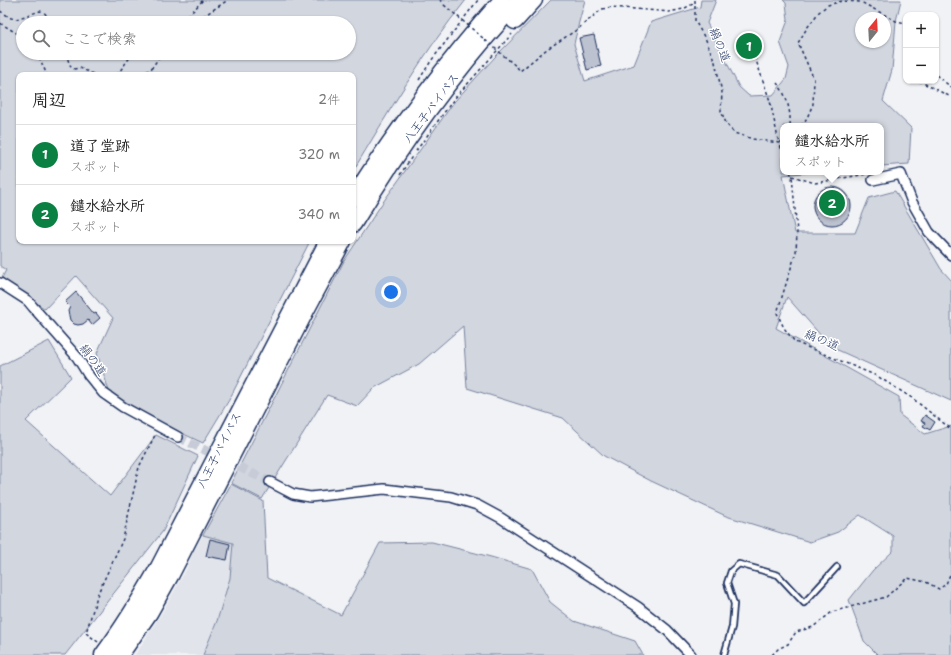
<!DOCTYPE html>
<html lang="ja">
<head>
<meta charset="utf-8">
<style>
  :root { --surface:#fff; --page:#f2f2f2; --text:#222; --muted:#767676; --line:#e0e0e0; --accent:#0b8043 }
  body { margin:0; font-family:"Shantell Sans","Klee One",sans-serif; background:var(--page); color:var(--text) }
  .controls { position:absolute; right:12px; top:12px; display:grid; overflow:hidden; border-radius:8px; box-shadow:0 1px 3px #0004 }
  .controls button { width:36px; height:36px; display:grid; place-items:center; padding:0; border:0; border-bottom:1px solid var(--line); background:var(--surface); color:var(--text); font:20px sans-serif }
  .compass { position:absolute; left:855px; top:12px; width:36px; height:36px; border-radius:50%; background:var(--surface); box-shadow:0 1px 3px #0004; rotate:18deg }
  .you { position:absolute; left:391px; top:292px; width:14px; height:14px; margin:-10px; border:3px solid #fff; border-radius:50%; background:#1a73e8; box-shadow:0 0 0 6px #1a73e833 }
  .badge { display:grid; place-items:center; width:26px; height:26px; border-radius:50%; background:var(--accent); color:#fff; font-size:13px; font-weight:700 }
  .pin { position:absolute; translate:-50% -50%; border:2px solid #fff; box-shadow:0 1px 4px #0006 }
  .popup { position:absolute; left:780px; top:123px; width:104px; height:52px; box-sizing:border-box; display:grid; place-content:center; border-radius:8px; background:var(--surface); filter:drop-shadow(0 1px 3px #0005); font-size:13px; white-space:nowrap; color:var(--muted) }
  .popup b { font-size:15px; color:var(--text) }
  .popup::after { content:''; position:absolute; left:50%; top:100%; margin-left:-8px; border:8px solid transparent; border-top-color:var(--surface) }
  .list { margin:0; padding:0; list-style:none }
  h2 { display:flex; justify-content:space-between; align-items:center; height:52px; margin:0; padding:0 16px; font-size:17px }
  h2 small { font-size:13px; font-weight:400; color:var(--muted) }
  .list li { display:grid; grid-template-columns:26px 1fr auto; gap:12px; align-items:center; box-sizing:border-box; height:60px; padding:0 16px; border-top:1px solid var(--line) }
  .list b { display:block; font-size:15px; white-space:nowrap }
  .list p { margin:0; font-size:13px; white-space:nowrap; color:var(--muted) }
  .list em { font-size:13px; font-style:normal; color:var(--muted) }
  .icon { flex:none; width:22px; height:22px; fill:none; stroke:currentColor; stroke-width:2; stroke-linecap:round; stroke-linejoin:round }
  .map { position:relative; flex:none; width:951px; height:655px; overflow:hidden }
  .search { position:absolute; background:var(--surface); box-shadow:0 1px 3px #0004; left:16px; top:16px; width:340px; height:44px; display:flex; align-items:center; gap:10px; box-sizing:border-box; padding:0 14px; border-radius:22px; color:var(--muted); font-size:15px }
  .panel { position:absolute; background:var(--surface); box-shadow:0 1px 3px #0004; left:16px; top:72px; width:340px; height:172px; border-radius:8px }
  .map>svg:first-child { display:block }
  .built { fill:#e1e4ea }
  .green { fill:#d2d6df; stroke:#76829e; fill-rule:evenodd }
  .building { fill:#bcc2d0; stroke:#1b2f5e }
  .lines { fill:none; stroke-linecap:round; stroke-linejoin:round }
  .street-tunnel { stroke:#c6cbd7; stroke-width:9; stroke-dasharray:9 4.5; stroke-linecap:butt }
  .lane-casing { stroke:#1b2f5e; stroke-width:8 }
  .street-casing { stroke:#1b2f5e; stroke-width:12 }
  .highway-casing { stroke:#1b2f5e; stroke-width:19 }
  .path { stroke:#1b2f5e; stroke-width:1.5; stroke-dasharray:3 3; stroke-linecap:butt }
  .lane { stroke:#fff; stroke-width:4.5 }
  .street { stroke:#fff; stroke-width:9 }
  .highway { stroke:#fff; stroke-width:16 }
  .path-bridge { stroke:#1b2f5e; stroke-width:1.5; stroke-dasharray:3 3; stroke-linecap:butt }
  .labels { text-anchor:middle; stroke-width:3; stroke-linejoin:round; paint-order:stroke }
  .street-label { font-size:12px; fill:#1b2f5e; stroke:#fff }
</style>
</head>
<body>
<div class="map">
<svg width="951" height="655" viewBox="0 0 951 655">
  <rect width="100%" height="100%" fill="#f1f2f5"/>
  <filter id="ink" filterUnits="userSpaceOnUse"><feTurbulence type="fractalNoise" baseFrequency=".025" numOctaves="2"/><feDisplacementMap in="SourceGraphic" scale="8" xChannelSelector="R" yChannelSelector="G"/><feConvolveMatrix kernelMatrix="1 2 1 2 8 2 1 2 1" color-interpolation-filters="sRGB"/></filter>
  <g filter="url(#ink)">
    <polygon class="built" points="203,535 233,543 230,578 217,621 203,655 135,655 163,611 186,570 193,553"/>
    <g class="green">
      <path d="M 0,0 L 466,0 C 423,53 388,113 353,171 L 353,75 L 19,75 L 19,241 L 310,241 L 229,400 L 203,443 L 145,416 L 109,391 L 97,353 L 113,318 L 76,276 L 45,309 L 2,278 L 6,270 L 0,266 ZM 23,23 L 349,23 L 349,53 L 23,53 Z"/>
      <path d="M 551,0 L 585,0 L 579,22 L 574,44 L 585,81 L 634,65 L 651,22 L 700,7 L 701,0 L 716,0 L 707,23 L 739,87 L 749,96 L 773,95 L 786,79 L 789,67 L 780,42 L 788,20 L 786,3 L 783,0 L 901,0 L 896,21 L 892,70 L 883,101 L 911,128 L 909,164 L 881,166 L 881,126 L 783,126 L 783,172 L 813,172 L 783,175 L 795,233 L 855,233 L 869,198 L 895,191 L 941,269 L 951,280 L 951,401 L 831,347 L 787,297 L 776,328 L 899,397 L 900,415 L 925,434 L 951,426 L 951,655 L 878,655 L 864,641 L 849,600 L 873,570 L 893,551 L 893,536 L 860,515 L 838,532 L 810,542 L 726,516 L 651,481 L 604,456 L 563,418 L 467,388 L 463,326 L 419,364 L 374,388 L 357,406 L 327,395 L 262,499 L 231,483 L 344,261 L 381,205 L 454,102 L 495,57 ZM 861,18 L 885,18 L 885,42 L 861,42 Z"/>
      <polygon points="49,341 71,377 26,421 110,496 156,435 198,456 163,531 65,655 0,655 0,366"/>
      <polygon points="231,484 263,501 267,578 341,615 380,543 432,542 491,557 532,569 550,602 574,621 635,641 643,655 203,655 217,621 230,578 233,543 203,535"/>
    </g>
    <g class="building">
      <polygon points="594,35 601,66 587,70 579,38"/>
      <circle cx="832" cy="206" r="19"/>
      <polygon points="76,292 94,314 96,313 100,318 92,325 88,320 83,324 78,325 74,324 70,320 68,311 70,307 65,302"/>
      <polygon points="925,415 935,422 930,430 923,426 925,423 921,421"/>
      <polygon points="210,539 230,544 227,560 206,556"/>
    </g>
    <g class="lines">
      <polyline class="street-tunnel" points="178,437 270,482"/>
      <defs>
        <polyline id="lane" points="724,655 732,627 734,604 727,583 731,571 739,564 778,575 804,603 837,567"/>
        <g id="street">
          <polyline points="873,180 901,174 912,202 929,232 951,255"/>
          <polyline points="0,283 28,301 33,307 77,357 89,376 103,393 123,407 178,437"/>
          <polyline points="270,482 293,494 310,497 384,489 451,497 477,505 501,518 638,607 667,630 691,655"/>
        </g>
        <g id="highway">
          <polyline points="515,21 534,0"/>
          <path d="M 353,198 C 398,128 447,62 502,0"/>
          <path d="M 353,224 C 401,144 456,68 519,0"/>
          <path d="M 103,655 C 124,627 142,597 159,567 L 328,241"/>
          <polyline points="120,655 149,613 171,574 306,310 343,241"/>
        </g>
      </defs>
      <use href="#lane" class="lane-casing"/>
      <use href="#street" class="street-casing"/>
      <use href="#highway" class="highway-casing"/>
      <g class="path">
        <polyline points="440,0 444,5"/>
        <polyline points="695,0 695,21 706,40 715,62 722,92 721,111 726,123 734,133 753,139 779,143 783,152"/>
        <path d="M 0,11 L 11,18 L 16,19 L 40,11 C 46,12 48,17 48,23"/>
        <polyline points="0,23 23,37"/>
        <polyline points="178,23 191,13 203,0"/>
        <polyline points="193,23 228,0"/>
        <polyline points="749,40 770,101 779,143 783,141"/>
        <polyline points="35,53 40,59 47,75"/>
        <polyline points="69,53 68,60 71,67 74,69 80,68 95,75"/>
        <polyline points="517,67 520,71 547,49 578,29 602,9 612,7 669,12 683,9 695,3"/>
        <polyline points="905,69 906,70"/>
        <polyline points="117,75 133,53"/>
        <polyline points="141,75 151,69 162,53"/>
        <polyline points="936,75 951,87"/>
        <polyline points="419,80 431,61 478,0"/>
        <polyline points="919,81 951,97"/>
        <path d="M 777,83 C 787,95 791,111 790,126"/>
        <polyline points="801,126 807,118 813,104 814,79 798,43 807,28 819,12 828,5 842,1 861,2 896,21 906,23"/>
        <polyline points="416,151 454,99 512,34"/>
        <polyline points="790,172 792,176 797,232 796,252 777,313 784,328 795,342 877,376 912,398 951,429"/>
        <polyline points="400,175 413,155"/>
        <polyline points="792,176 815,183 866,174"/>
        <polyline points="98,642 86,633 98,593 123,539 139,467 155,435"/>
        <polyline points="772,655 778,649 788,644 796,632 813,627 832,612 886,597 907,578 926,582 939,589 946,584 951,572"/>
      </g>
      <use href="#lane" class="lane"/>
      <use href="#street" class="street"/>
      <use href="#highway" class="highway"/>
      <polyline class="path-bridge" points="444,5 517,67"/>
    </g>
  </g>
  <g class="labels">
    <g class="street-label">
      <text transform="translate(720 45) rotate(68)" y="4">絹の道</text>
      <text transform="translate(431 108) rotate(-53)" y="4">八王子バイパス</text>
      <text transform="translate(822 340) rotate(23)" y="4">絹の道</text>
      <text transform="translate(93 360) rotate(54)" y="4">絹の道</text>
      <text transform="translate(219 450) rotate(-63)" y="4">八王子バイパス</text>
    </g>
  </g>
</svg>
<div class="controls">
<button>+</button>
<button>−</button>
</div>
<svg class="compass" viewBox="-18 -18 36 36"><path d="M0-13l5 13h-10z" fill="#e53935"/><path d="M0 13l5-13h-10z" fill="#767676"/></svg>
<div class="you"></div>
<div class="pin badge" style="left:749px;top:46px">1</div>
<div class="pin badge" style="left:832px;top:203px">2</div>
<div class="popup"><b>鑓水給水所</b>スポット</div>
<div class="search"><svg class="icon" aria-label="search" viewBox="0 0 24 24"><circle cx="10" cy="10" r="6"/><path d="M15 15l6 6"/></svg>ここで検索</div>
<section class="panel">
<h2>周辺<small>2件</small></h2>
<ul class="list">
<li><span class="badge">1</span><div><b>道了堂跡</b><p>スポット</p></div><em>320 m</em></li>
<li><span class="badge">2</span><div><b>鑓水給水所</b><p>スポット</p></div><em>340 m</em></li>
</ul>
</section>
</div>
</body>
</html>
